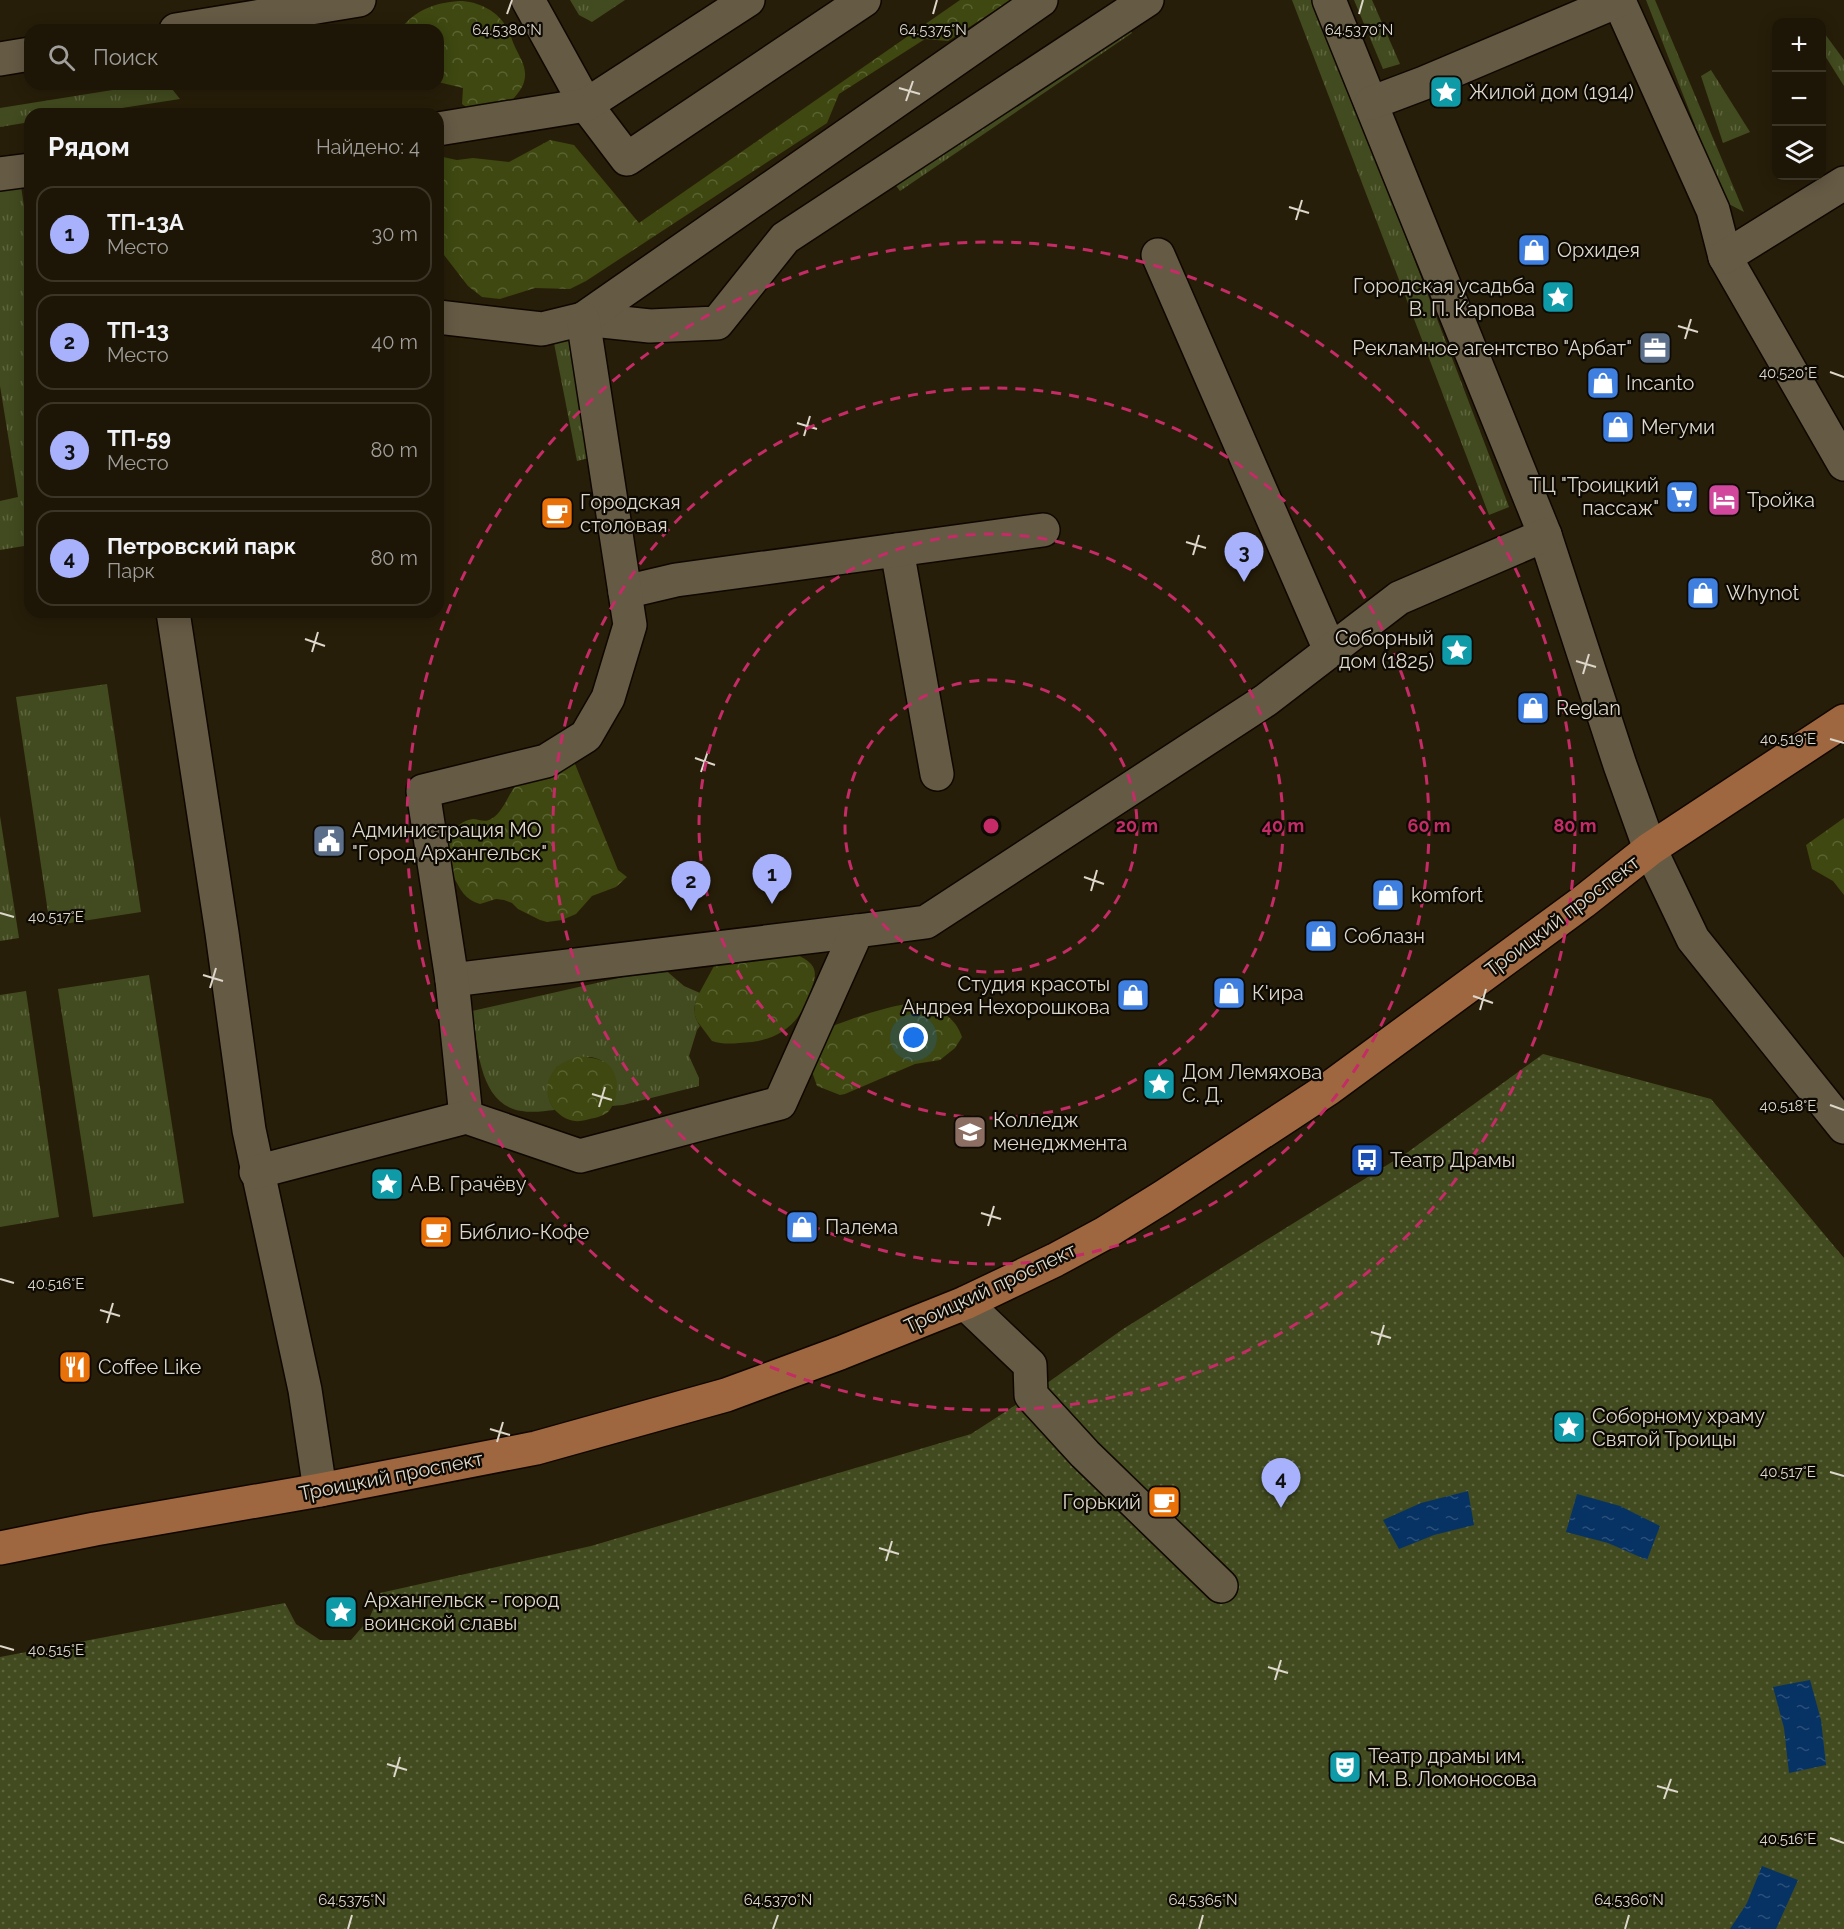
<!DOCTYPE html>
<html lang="ru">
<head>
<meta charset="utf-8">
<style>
  :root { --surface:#1d1607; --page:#2a2315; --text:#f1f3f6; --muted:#a09f9b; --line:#3b3528; --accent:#a7b1fc }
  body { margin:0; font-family:Raleway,sans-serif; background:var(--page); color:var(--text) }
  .controls { position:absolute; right:18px; top:18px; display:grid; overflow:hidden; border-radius:12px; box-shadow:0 3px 15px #0003 }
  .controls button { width:54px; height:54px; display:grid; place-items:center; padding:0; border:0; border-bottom:2px solid var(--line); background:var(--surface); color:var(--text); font:30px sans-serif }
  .you { position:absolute; left:914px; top:1038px; width:21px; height:21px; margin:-15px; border:4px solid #fff; border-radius:50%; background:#1a73e8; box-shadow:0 0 0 9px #1a73e833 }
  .badge { display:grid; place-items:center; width:39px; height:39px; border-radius:50%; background:var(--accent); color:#111; font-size:20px; font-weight:700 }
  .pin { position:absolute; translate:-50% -50px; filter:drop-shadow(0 2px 3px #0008) }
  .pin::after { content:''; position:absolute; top:32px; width:21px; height:18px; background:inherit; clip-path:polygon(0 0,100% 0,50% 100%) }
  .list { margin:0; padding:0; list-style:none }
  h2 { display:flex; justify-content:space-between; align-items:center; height:78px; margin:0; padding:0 24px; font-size:26px }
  h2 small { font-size:20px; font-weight:400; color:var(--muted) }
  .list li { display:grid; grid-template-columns:39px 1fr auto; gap:18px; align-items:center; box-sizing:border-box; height:96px; margin:0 12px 12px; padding:0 12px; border:2px solid var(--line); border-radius:18px }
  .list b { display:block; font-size:22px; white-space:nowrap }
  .list p { margin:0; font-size:20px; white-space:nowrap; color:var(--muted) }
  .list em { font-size:20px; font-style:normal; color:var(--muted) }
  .icon { flex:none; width:33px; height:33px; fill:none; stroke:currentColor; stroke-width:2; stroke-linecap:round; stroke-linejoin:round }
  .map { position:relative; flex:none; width:1844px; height:1929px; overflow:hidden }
  .search { position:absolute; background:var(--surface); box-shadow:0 3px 15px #0003; left:24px; top:24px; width:420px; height:66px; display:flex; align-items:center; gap:15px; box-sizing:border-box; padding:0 21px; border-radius:18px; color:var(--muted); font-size:22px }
  .panel { position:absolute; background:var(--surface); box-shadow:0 3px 15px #0003; left:24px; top:108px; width:420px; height:510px; border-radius:18px }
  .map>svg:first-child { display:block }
  .grass { fill:url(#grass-tufts) }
  .forest { fill:url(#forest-crowns) }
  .park { fill:url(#park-dots) }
  .water { fill:url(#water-ripples) }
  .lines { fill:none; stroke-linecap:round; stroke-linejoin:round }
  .minor-casing { stroke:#100700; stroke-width:36 }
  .major-casing { stroke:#100700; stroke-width:36 }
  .minor { stroke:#655a44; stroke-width:33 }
  .major { stroke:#9e6740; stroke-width:33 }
  .ticks { fill:none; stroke:#ded7cb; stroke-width:2 }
  .ring { fill:none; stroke:#c52b66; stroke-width:3; stroke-dasharray:10 8 }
  .labels { text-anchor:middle; stroke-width:4.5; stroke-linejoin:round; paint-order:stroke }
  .poi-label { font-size:20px; fill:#ded7cb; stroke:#0d0903; text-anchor:start }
  .street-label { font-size:20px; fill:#ded7cb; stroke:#0d0903 }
  .ticks-label { font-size:15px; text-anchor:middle; fill:#ded7cb; stroke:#0d0903; stroke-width:4.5; stroke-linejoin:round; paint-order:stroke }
  .centre { fill:#c52b66; stroke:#0d0903; stroke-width:3 }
  .ring-label { font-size:18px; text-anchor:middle; font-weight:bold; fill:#c52b66; stroke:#0d0903; stroke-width:4.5; stroke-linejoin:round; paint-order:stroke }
</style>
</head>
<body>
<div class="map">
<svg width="1844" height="1929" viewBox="0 0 1844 1929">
  <defs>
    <pattern id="grass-tufts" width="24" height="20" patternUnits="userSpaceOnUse" patternTransform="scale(1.5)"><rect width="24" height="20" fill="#424b1f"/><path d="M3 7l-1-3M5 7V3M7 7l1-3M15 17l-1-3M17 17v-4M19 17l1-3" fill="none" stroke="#5d643e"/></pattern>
    <pattern id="forest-crowns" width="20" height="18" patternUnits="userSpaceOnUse" patternTransform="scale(1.5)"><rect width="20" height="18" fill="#3e4810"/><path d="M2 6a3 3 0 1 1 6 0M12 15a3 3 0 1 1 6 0" fill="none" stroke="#596231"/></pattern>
    <pattern id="park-dots" width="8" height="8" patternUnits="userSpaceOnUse" patternTransform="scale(1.5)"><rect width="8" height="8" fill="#424b1f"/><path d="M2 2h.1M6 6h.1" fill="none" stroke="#5d643e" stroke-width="1.8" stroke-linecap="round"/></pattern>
    <pattern id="water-ripples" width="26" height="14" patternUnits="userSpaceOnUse" patternTransform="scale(1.5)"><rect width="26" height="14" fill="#073264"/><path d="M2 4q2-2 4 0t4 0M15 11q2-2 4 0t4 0" fill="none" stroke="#2b4f79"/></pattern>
  </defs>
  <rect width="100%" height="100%" fill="#271e09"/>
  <g class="grass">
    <polygon points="570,0 625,0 592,22 579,15"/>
    <polygon points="1292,0 1315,0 1509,507 1489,515"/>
    <polygon points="1354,0 1372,0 1400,64 1383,69"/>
    <polygon points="1646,0 1655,0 1744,212 1725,202"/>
    <polygon points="1127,24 1132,33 900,191 894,183"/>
    <polygon points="1822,30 1844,60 1844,86 1822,51"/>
    <polygon points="1711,70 1750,132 1723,143 1701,76"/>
    <polygon points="150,84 168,84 180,99 83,114 30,114 30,122 0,127 0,108"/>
    <polygon points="21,186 30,246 30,545 0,550 0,501 18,497 0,386 0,190"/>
    <polygon points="569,335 593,457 577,461 553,338"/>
    <polygon points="107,684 141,912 50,926 16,697"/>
    <polygon points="0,816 19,938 0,941"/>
    <path d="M 663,968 L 684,986 L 700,993 C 693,1005 692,1014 700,1026 L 697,1030 L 689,1056 L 699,1078 L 699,1086 L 623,1105 L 611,1106 C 622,1086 614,1060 590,1057 C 580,1056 566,1064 557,1067 C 549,1082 543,1095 555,1110 C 544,1111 532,1113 522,1111 C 478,1105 478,1045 472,1011 Z"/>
    <polygon points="149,975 184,1203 93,1217 58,989"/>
    <polygon points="26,991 59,1217 0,1227 0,995"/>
  </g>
  <g class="forest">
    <polygon points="960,0 1011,0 948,41 925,39 839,94 827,123 586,281 570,289 535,288 500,299 482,297 468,286 444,255 438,258 438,156 457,160 473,158 509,162 550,140 574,145 639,223"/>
    <path d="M 459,1 C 478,1 499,11 508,30 C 511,35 512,41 515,47 C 520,58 528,68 524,82 C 522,90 514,97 509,105 L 470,110 L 462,104 L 463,88 L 438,82 L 438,30 L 400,30 C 415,10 434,3 459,1 Z"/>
    <path d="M 573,759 L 618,870 L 627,877 L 616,887 L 592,896 L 576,914 L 562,920 L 547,922 L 540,920 L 518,909 L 512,903 L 504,900 L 496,899 L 480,904 C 464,899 461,890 453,876 C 450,870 444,862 444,855 C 443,840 458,820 473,819 C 479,819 484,823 491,819 C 504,812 508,793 518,783 C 530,773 558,765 573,759 Z"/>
    <polygon points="1844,818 1844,895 1833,881 1812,869 1806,845"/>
    <path d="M 791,951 C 797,955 807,959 811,964 C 818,972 814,981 811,990 C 800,1026 777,1042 739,1043 C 730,1044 721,1044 712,1041 L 697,1021 L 694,1013 L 696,999 L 714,966 L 732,957 Z"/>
    <path d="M 916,1003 C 937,1009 954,1014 962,1037 L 955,1048 L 940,1060 L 915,1064 L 845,1094 L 840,1095 L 817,1086 L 810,1066 L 829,1029 L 835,1025 C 857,1017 893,1004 916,1003 Z"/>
    <path d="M 578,1056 C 587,1057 597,1058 605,1062 C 621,1072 620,1099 608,1112 C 602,1117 593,1118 586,1120 C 575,1123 565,1120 557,1112 C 544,1100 544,1079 557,1067 C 562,1062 572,1059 578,1056 Z"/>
  </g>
  <polygon class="park" points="1543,1054 1711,1099 1844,1258 1844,1929 0,1929 0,1657 285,1603 296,1624 320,1640 351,1640 369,1619 380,1593 591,1546 971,1434 1022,1401 1123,1329 1408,1152"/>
  <g class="water">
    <polygon points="1468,1491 1474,1525 1434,1535 1399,1549 1383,1520 1421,1503"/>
    <polygon points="1577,1494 1620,1506 1660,1526 1647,1560 1608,1543 1566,1532"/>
    <polygon points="1810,1680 1821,1720 1826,1765 1789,1773 1784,1728 1773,1687"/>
    <polygon points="1762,1866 1798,1880 1776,1929 1730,1929 1747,1903"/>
  </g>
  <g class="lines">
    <defs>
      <g id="minor">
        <polyline points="528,0 586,105 627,159 864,0"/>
        <polyline points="1329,0 1545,535 1620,765 1650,849 1693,939 1844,1127"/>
        <polyline points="1619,1 1713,210 1725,257 1844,464"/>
        <polyline points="176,30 359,0"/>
        <polyline points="0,59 30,54"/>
        <polyline points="1371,103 1424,83 1620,0"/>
        <polyline points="438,129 586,105 748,0"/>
        <polyline points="0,174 30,170"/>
        <polyline points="1158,255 1330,650"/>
        <polyline points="1725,257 1844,183"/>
        <polyline points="438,317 542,329 583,319 650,326 717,323 785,238 1147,0"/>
        <polyline points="583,319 1041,0"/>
        <polyline points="897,550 937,774"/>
        <polyline points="625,592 676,580 1043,530"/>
        <polyline points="173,612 222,933 249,1130 305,1390 320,1490"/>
        <polyline points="452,980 857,931"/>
        <polyline points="466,1117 452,980 423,791 546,761 586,736 608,698 630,625 583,319"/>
        <polyline points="256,1172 466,1117 580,1156 780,1103 857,931 926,922 1266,700 1399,598 1545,535"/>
        <polyline points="965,1303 1030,1365 1031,1395 1085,1454 1221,1586"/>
      </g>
      <polyline id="major" points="0,1548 95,1529 320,1490 536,1448 726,1395 840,1353 965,1303 1055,1260 1105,1233 1163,1197 1328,1089 1583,902 1650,849 1844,721"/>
    </defs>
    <use href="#minor" class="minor-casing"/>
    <use href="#major" class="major-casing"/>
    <use href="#minor" class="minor"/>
    <use href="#major" class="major"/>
  </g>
  <path class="ticks" d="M 507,14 L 512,0M 933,14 L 937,0M 1359,14 L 1363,0M 899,88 L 920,94M 906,101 L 913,81M 1289,207 L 1309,213M 1296,220 L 1302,200M 1678,326 L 1698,332M 1685,339 L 1691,319M 1830,372 L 1844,377M 797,423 L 817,429M 804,436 L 810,416M 1186,542 L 1206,548M 1193,555 L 1199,535M 305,639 L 325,646M 312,652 L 318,632M 1576,661 L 1596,667M 1583,674 L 1589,654M 1830,739 L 1844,743M 695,758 L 715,765M 701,772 L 708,751M 1084,877 L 1104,884M 1091,891 L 1097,870M 0,913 L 14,917M 203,975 L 223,981M 210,988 L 216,968M 1473,996 L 1493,1003M 1480,1010 L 1486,989M 592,1094 L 612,1100M 1830,1105 L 1844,1110M 599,1107 L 605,1087M 981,1213 L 1001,1219M 988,1226 L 994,1206M 0,1279 L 14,1283M 100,1310 L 120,1316M 107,1323 L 113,1303M 1371,1332 L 1391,1338M 1378,1345 L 1384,1325M 490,1429 L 510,1435M 497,1442 L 503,1422M 1830,1472 L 1844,1476M 879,1548 L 899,1554M 886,1561 L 892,1541M 0,1646 L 14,1650M 1268,1667 L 1288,1673M 1275,1680 L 1281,1660M 387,1764 L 407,1770M 394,1777 L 400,1757M 1657,1786 L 1678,1792M 1664,1799 L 1671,1779M 1830,1838 L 1844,1843M 348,1929 L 352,1915M 773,1929 L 778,1915M 1199,1929 L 1203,1915M 1625,1929 L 1629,1915"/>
  <g class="ring">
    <circle cx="991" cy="826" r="146"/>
    <circle cx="991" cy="826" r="292"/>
    <circle cx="991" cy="826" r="438"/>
    <circle cx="991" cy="826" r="584"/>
  </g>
  <defs>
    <symbol id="sight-square" viewBox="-11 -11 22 22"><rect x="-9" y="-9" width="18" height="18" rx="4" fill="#0f9aa8" stroke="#0d0903"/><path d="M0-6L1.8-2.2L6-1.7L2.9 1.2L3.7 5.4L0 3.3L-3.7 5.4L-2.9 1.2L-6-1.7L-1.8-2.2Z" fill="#fff"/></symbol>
    <symbol id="shop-square" viewBox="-11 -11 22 22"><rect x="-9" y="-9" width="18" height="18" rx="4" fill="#3f7fe0" stroke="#0d0903"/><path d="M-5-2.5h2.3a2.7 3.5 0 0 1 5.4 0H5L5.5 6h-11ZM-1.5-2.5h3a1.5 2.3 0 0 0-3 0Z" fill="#fff"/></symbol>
    <symbol id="office-square" viewBox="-11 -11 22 22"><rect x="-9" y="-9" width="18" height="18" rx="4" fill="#5c6f8a" stroke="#0d0903"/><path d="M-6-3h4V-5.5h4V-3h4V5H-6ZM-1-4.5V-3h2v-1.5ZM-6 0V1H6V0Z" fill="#fff"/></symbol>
    <symbol id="supermarket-square" viewBox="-11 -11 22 22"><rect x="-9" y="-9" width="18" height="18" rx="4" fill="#3f7fe0" stroke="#0d0903"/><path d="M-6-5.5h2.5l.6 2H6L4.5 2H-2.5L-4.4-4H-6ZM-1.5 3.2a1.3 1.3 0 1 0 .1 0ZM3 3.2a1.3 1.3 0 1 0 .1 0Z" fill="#fff"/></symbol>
    <symbol id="hotel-square" viewBox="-11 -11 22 22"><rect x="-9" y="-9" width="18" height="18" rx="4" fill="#d1479c" stroke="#0d0903"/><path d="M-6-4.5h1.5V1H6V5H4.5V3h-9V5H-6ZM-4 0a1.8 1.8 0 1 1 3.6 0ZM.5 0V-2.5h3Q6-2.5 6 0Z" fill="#fff"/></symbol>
    <symbol id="cafe-square" viewBox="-11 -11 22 22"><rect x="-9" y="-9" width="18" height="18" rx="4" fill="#e8710a" stroke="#0d0903"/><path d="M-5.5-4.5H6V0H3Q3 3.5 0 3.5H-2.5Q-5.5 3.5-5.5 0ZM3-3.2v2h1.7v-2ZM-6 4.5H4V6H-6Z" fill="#fff"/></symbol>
    <symbol id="civic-square" viewBox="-11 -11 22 22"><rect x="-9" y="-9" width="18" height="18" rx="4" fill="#5c6f8a" stroke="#0d0903"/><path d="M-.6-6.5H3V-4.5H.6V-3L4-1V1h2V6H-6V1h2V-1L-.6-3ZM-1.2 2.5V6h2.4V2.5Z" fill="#fff"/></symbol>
    <symbol id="university-square" viewBox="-11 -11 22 22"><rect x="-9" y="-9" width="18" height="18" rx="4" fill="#8d6e63" stroke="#0d0903"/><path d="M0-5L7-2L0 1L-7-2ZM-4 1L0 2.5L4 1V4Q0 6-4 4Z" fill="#fff"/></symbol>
    <symbol id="bus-square" viewBox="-11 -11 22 22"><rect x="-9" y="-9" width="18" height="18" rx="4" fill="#1a4fb4" stroke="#0d0903"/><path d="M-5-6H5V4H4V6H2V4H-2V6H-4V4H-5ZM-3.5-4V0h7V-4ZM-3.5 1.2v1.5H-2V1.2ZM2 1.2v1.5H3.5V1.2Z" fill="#fff"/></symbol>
    <symbol id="restaurant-square" viewBox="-11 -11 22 22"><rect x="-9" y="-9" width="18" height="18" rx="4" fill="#e8710a" stroke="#0d0903"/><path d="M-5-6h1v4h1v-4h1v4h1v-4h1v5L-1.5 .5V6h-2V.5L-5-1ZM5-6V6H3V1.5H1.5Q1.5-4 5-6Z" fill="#fff"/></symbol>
    <symbol id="theatre-square" viewBox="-11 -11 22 22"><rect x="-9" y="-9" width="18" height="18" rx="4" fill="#0f9aa8" stroke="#0d0903"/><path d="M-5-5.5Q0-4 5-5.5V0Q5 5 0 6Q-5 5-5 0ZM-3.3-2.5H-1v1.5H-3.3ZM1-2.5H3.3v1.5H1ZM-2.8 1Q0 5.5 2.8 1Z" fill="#fff"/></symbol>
  </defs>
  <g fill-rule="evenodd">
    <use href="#sight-square" x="1427" y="73" width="38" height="38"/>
    <use href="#shop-square" x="1515" y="231" width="38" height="38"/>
    <use href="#sight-square" x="1539" y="278" width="38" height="38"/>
    <use href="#office-square" x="1636" y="329" width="38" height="38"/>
    <use href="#shop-square" x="1584" y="364" width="38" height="38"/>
    <use href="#shop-square" x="1599" y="408" width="38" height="38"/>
    <use href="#supermarket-square" x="1663" y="478" width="38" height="38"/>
    <use href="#hotel-square" x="1705" y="481" width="38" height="38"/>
    <use href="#cafe-square" x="538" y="494" width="38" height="38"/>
    <use href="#shop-square" x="1684" y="574" width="38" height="38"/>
    <use href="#sight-square" x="1438" y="631" width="38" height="38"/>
    <use href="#shop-square" x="1514" y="689" width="38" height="38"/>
    <use href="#civic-square" x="310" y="822" width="38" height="38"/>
    <use href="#shop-square" x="1369" y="876" width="38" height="38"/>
    <use href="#shop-square" x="1302" y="917" width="38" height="38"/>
    <use href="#shop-square" x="1210" y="974" width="38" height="38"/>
    <use href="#shop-square" x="1114" y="976" width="38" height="38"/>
    <use href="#sight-square" x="1140" y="1065" width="38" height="38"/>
    <use href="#university-square" x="951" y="1113" width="38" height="38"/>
    <use href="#bus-square" x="1348" y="1141" width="38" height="38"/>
    <use href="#sight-square" x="368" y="1165" width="38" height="38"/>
    <use href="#shop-square" x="783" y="1208" width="38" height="38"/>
    <use href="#cafe-square" x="417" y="1213" width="38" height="38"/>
    <use href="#restaurant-square" x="56" y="1348" width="38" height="38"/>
    <use href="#sight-square" x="1550" y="1408" width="38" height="38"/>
    <use href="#cafe-square" x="1145" y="1483" width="38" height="38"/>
    <use href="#sight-square" x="322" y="1593" width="38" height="38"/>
    <use href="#theatre-square" x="1326" y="1748" width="38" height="38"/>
  </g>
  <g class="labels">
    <g class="poi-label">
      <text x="1469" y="99">Жилой дом (1914)</text>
      <text x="1557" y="257">Орхидея</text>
      <text x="1535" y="293" text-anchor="end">Городская усадьба<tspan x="1535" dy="23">В. П. Карпова</tspan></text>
      <text x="1632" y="355" text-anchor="end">Рекламное агентство "Арбат"</text>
      <text x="1626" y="390">Incanto</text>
      <text x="1641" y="434">Мегуми</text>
      <text x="1659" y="492" text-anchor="end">ТЦ "Троицкий<tspan x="1659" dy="23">пассаж"</tspan></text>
      <text x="1747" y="507">Тройка</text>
      <text x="580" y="509">Городская<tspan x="580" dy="23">столовая</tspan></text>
      <text x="1726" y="600">Whynot</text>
      <text x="1434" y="645" text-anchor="end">Соборный<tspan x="1434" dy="23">дом (1825)</tspan></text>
      <text x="1556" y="715">Reglan</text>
      <text x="352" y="837">Администрация МО<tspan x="352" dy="23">"Город Архангельск"</tspan></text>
      <text x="1411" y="902">komfort</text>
      <text x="1344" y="943">Соблазн</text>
      <text x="1110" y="991" text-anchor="end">Студия красоты<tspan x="1110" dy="23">Андрея Нехорошкова</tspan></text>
      <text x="1252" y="1000">К'ира</text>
      <text x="1182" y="1079">Дом Лемяхова<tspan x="1182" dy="23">С. Д.</tspan></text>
      <text x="993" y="1127">Колледж<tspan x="993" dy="23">менеджмента</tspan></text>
      <text x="1390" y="1167">Театр Драмы</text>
      <text x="410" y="1191">А.В. Грачёву</text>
      <text x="825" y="1234">Палема</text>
      <text x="459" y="1239">Библио-Кофе</text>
      <text x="98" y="1374">Coffee Like</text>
      <text x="1592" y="1423">Соборному храму<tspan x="1592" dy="23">Святой Троицы</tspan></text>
      <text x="1141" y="1509" text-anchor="end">Горький</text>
      <text x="364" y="1607">Архангельск - город<tspan x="364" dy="23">воинской славы</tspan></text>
      <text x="1368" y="1763">Театр драмы им.<tspan x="1368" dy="23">М. В. Ломоносова</tspan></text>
    </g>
    <g class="street-label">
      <text transform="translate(1562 916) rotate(-37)" y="7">Троицкий проспект</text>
      <text transform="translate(990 1288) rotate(-25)" y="7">Троицкий проспект</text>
      <text transform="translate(391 1476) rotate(-11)" y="7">Троицкий проспект</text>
    </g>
  </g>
  <g class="ticks-label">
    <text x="507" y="35">64.5380°N</text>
    <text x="933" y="35">64.5375°N</text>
    <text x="1359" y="35">64.5370°N</text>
    <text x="1788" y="378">40.520°E</text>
    <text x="1788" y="744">40.519°E</text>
    <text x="56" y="922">40.517°E</text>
    <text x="1788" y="1111">40.518°E</text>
    <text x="56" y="1289">40.516°E</text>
    <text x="1788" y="1477">40.517°E</text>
    <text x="56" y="1655">40.515°E</text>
    <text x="1788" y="1844">40.516°E</text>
    <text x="352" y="1905">64.5375°N</text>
    <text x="778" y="1905">64.5370°N</text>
    <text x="1203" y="1905">64.5365°N</text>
    <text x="1629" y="1905">64.5360°N</text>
  </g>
  <circle cx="991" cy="826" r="9" class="centre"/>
  <g class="ring-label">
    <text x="1137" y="832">20 m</text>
    <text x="1283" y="832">40 m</text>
    <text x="1429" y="832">60 m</text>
    <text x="1575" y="832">80 m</text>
  </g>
</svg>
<div class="controls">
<button>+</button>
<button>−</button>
<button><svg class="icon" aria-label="layers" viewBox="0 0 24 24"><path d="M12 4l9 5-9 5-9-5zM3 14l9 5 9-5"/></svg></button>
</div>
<div class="you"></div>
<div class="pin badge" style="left:772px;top:904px">1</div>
<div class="pin badge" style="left:691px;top:911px">2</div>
<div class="pin badge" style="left:1244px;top:582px">3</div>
<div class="pin badge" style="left:1281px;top:1508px">4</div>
<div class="search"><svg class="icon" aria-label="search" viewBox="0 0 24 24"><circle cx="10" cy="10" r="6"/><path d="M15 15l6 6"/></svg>Поиск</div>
<section class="panel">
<h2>Рядом<small>Найдено: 4</small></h2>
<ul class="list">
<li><span class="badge">1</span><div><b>ТП-13А</b><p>Место</p></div><em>30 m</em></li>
<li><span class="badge">2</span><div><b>ТП-13</b><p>Место</p></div><em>40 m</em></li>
<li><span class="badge">3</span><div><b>ТП-59</b><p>Место</p></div><em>80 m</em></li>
<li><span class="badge">4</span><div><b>Петровский парк</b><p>Парк</p></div><em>80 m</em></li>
</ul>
</section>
</div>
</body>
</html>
